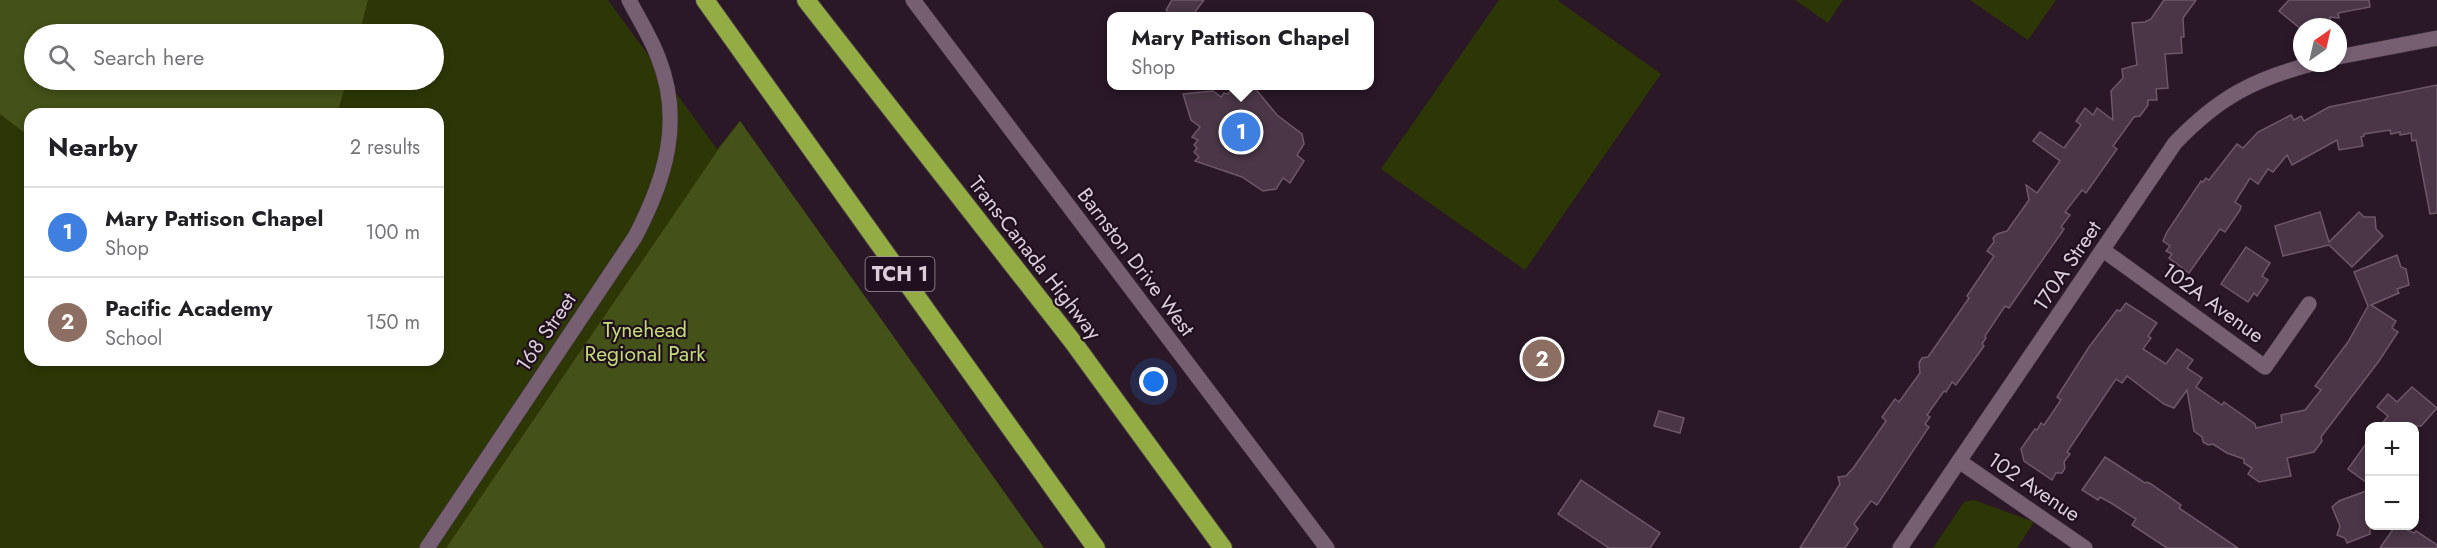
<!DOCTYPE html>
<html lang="en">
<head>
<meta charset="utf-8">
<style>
  :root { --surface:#fff; --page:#f2f2f2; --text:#202124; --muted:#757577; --line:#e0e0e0; --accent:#5d6c22 }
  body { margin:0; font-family:Jost,sans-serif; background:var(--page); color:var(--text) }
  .controls { position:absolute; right:18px; bottom:18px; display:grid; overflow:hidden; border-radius:12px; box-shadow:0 3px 9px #0003 }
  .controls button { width:54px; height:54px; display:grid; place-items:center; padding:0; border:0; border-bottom:2px solid var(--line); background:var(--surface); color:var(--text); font:30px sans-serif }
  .compass { position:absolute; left:2293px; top:18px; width:54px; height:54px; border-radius:50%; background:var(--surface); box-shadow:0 3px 9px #0003; rotate:34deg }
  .you { position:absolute; left:1154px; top:382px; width:21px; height:21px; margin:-15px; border:4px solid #fff; border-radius:50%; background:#1a73e8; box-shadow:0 0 0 9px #1a73e833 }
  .badge { display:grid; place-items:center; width:39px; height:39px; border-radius:50%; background:var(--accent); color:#fff; font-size:20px; font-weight:700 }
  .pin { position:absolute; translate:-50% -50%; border:3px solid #fff; box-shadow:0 2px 6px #0006 }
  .popup { position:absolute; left:1107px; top:12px; width:267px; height:78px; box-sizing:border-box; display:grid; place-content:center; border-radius:12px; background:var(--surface); filter:drop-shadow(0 2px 4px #0005); font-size:20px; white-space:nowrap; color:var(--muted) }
  .popup b { font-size:22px; color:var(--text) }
  .popup::after { content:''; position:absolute; left:50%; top:100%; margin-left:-12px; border:12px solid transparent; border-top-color:var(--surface) }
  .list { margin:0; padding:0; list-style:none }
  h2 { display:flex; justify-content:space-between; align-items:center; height:78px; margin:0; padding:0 24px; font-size:26px }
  h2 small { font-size:20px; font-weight:400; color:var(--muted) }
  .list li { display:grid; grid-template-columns:39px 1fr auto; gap:18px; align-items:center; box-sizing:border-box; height:90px; padding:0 24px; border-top:2px solid var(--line) }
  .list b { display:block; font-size:22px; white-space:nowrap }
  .list p { margin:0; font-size:20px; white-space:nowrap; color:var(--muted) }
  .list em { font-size:20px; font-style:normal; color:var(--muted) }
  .icon { flex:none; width:33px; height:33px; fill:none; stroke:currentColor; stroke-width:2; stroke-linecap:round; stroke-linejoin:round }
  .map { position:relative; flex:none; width:2437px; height:548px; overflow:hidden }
  .search { position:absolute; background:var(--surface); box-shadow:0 3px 9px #0003; left:24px; top:24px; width:420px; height:66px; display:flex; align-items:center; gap:15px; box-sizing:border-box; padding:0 21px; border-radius:33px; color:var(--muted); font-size:22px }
  .panel { position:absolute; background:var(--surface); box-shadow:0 3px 9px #0003; left:24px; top:108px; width:420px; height:258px; border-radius:18px }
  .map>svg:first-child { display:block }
  .green { fill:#2d3705; fill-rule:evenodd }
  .forest { fill:#445118 }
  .building { fill:#4a3646; stroke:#6d5769; stroke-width:1.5 }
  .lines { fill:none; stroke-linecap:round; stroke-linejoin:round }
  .minor-casing { stroke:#423440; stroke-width:16 }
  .highway-casing { stroke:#423440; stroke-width:20 }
  .minor { stroke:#755f71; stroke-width:15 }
  .highway { stroke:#93ac43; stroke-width:18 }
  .labels { text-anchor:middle; stroke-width:4.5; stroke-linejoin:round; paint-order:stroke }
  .shield { fill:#200f1e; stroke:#a395a0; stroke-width:1.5 }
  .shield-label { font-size:20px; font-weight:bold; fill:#dbced8 }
  .street-label { font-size:21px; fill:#dbced8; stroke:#200f1e }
  .park-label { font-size:21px; fill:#c3dd77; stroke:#200f1e }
</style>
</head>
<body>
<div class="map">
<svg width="2437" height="548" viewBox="0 0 2437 548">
  <rect width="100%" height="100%" fill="#2a1827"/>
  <g class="green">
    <path d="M 0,0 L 608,0 L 717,149 L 740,121 L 1044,548 L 0,548 ZM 34,34 L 434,34 L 434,80 L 34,80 ZM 30,114 L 438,114 L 438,360 L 30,360 Z"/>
    <polygon points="1499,0 1557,0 1661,74 1525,270 1381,169"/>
    <polygon points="1795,0 1843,0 1828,23"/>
    <polygon points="1970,0 2056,0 2028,40"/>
    <polygon points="1974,500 2034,522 2017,548 1933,548 1964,502"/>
  </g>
  <g class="forest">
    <polygon points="0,0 368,0 359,34 34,34 34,80 347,80 337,114 30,114 30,137 0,114"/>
    <polygon points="740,121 1044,548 446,548 718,150"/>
  </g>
  <g class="building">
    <polygon points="1172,0 1204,0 1192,16 1172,16 1166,10"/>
    <polygon points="2164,0 2196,0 2183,18 2184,37 2181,37 2182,53 2165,54 2168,88 2156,89 2157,100 2148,100 2148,105 2140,116 2134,117 2113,146 2117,149 2086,193 2082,190 2065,212 2070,215 2061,227 2064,229 2009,308 2005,306 1985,336 1986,338 1982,344 1984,346 1956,385 1952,382 1946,392 1944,391 1927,415 1930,417 1925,424 1929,427 1877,505 1871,501 1854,524 1858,529 1845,548 1800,548 1840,484 1838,477 1846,476 1854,467 1886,421 1882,417 1895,399 1899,402 1920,373 1919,363 1922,358 1928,357 1969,298 1967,296 1994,256 1987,251 1994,242 1993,238 1997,234 2007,231 2029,200 2026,185 2037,193 2060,161 2033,141 2040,132 2064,148 2081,125 2076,121 2085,108 2093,115 2097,108 2113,120 2111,91 2123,78 2122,69 2137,65 2132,23 2145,22 2151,19"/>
    <polygon points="2289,0 2369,0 2370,7 2338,13 2339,18 2330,17 2330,21 2313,20 2307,27 2302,27 2302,30 2279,11"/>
    <polygon points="2437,85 2437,213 2430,214 2416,140 2412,141 2411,133 2400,135 2400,132 2391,134 2390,130 2364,134 2364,136 2361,137 2363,146 2339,150 2337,140 2292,165 2287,155 2273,172 2268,169 2258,184 2250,178 2235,202 2241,206 2240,210 2225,232 2220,229 2189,273 2169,258 2172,254 2166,251 2170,246 2163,241 2167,232 2201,181 2203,182 2206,178 2209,180 2237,144 2243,148 2258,132 2291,115 2294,120 2301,116 2304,121 2329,107"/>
    <polygon points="1239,86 1253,86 1277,115 1302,134 1304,144 1297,155 1304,161 1290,183 1283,178 1276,189 1263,191 1242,177 1195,161 1199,157 1194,152 1197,148 1194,145 1198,140 1192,137 1200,127 1191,120 1183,94 1213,91 1221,97 1224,93 1228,94 1232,89 1235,91"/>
    <polygon points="2320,212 2329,242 2359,212 2364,217 2375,217 2376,229 2383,236 2352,267 2329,245 2283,256 2275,226"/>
    <polygon points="2246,247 2270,263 2262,276 2268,280 2257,296 2254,293 2248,302 2221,284"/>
    <polygon points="2397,255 2401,267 2406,269 2409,285 2397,289 2399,293 2371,305 2396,321 2392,328 2398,332 2379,361 2321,437 2322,441 2314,452 2287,458 2291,476 2259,482 2248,474 2252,468 2244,463 2244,459 2227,453 2213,444 2208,445 2203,442 2202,437 2194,431 2187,390 2174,408 2164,404 2127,376 2122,383 2116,379 2067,452 2070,454 2064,462 2065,468 2062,473 2056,473 2052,480 2024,461 2021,449 2035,429 2037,430 2041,423 2044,425 2061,400 2057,397 2089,347 2117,310 2120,311 2126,303 2157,323 2148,336 2151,338 2143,349 2166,364 2177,349 2193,360 2187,368 2202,378 2196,387 2222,405 2224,402 2255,424 2256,428 2282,422 2281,415 2305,410 2321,390 2315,386 2348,342 2368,306 2354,272"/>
    <polygon points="2412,387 2437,408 2421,426 2380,426 2388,416 2377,407 2388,394 2397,402"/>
    <polygon points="1659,411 1684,418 1680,433 1654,426"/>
    <polygon points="2370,438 2370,485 2348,469"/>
    <polygon points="2105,457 2145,483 2147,482 2151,484 2181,505 2179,508 2238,548 2167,548 2132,525 2136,519 2111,503 2100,497 2098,500 2082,490"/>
    <polygon points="1581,480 1660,533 1650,548 1609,548 1558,514"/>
    <polygon points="2366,491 2370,499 2370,534 2347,543 2345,538 2337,535 2340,526 2332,507 2339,501"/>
    <polygon points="2396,525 2414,533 2416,531 2437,545 2437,548 2380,548"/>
  </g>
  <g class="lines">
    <defs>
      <g id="minor">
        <polyline points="913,0 1327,548"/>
        <polyline points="2338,57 2437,38"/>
        <polyline points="2103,250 2265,367 2309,304"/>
        <polyline points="1959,461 2085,548"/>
        <path d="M 427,548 L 635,237 C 665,180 684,121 658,57 C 651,38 639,19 629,0"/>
        <path d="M 1900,548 L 2175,143 C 2219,97 2254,79 2315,63"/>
      </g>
      <g id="highway">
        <polyline points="705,0 1096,548"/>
        <polyline points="806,0 1073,342 1223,548"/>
      </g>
    </defs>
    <use href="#minor" class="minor-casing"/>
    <use href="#highway" class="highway-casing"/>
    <use href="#minor" class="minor"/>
    <use href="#highway" class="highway"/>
  </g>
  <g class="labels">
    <rect class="shield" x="865.5" y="257" width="69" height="34" rx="4.5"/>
    <g class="shield-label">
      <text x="900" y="281">TCH 1</text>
    </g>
    <g class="street-label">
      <text transform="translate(1035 258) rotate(52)" y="7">Trans-Canada Highway</text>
      <text transform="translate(1136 262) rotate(53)" y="7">Barnston Drive West</text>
      <text transform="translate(2067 266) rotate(-56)" y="7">170A Street</text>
      <text transform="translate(2213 303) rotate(36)" y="7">102A Avenue</text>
      <text transform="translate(546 332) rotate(-56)" y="7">168 Street</text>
      <text transform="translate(2034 487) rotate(34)" y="7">102 Avenue</text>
    </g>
    <g class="park-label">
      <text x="645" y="337">Tynehead<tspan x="645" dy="24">Regional Park</tspan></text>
    </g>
  </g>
</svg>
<div class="controls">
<button>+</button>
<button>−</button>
</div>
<svg class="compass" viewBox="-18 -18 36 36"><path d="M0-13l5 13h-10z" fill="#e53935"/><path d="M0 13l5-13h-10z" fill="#757577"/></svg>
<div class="you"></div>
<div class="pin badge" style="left:1241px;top:132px;background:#3f7fe0">1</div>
<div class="popup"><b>Mary Pattison Chapel</b>Shop</div>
<div class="pin badge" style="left:1542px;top:359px;background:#8d6e63">2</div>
<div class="search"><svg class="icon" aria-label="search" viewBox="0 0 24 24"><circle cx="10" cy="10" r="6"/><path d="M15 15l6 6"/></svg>Search here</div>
<section class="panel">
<h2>Nearby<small>2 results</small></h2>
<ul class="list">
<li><span class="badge" style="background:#3f7fe0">1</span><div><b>Mary Pattison Chapel</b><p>Shop</p></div><em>100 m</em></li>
<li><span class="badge" style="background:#8d6e63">2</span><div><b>Pacific Academy</b><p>School</p></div><em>150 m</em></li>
</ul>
</section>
</div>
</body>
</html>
